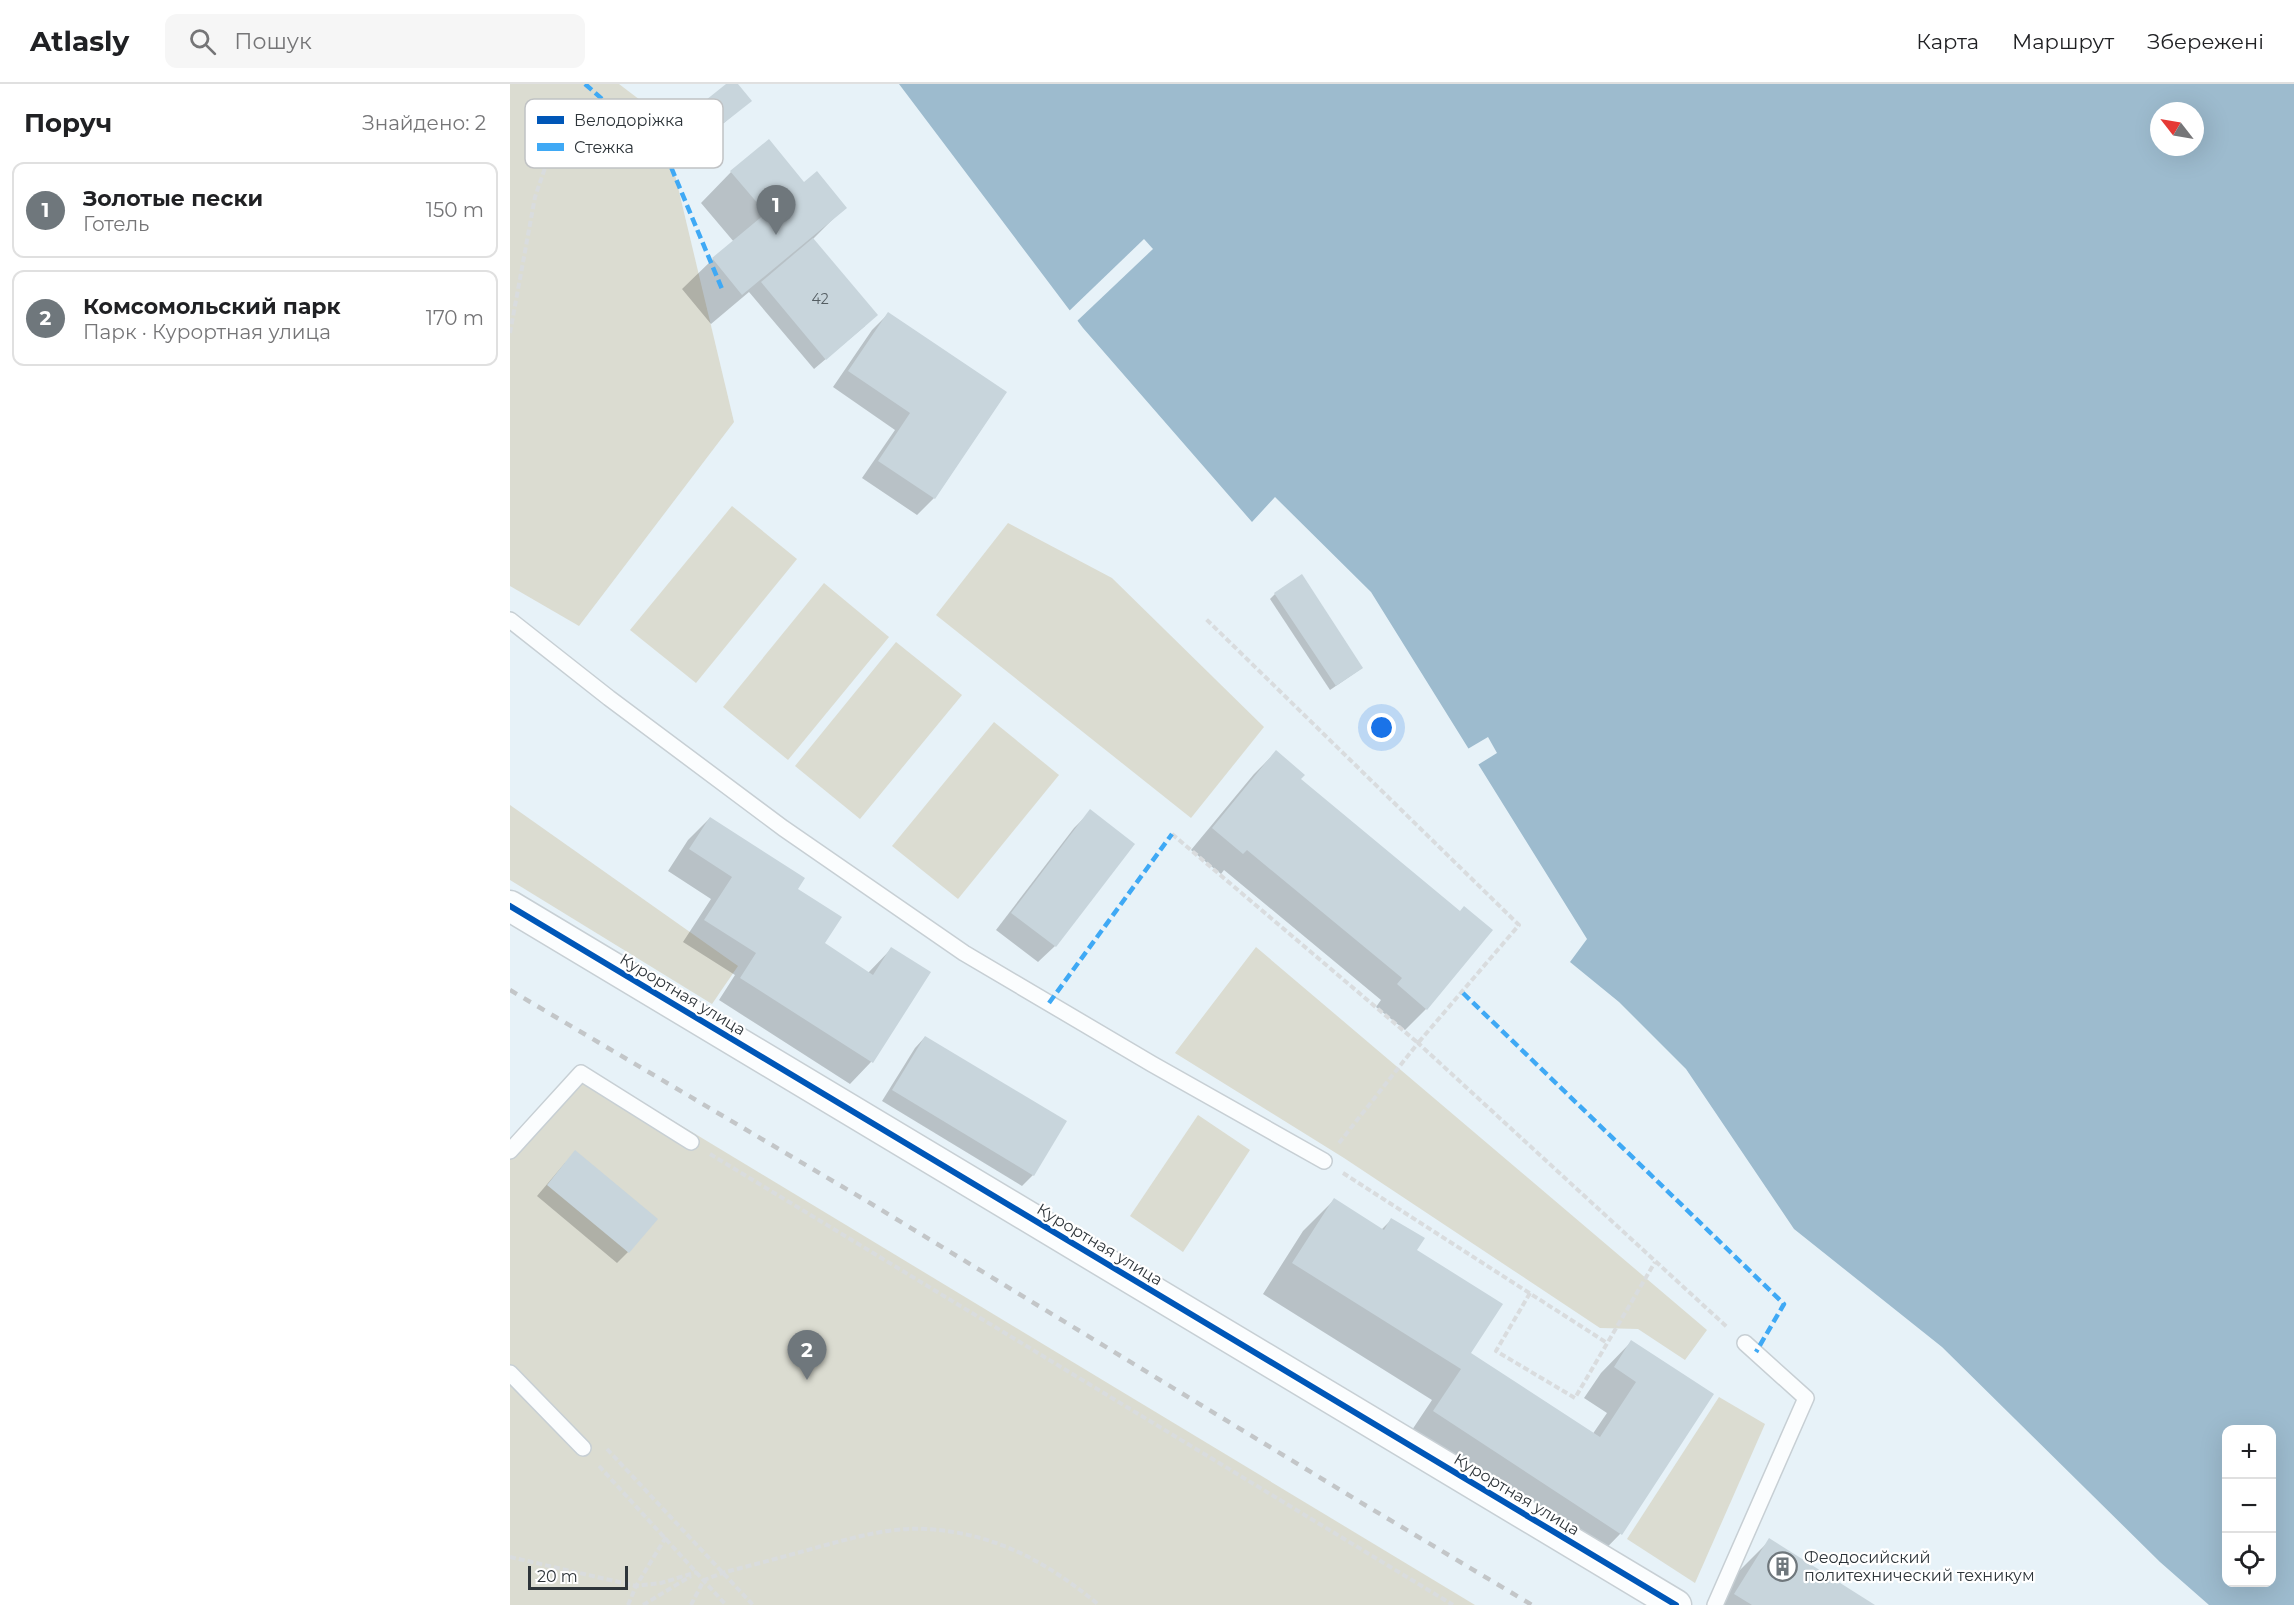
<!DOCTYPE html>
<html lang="uk">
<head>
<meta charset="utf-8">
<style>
  :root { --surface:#fff; --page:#f6f6f6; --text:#202124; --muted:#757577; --line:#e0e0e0; --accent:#6f777c }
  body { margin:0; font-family:Montserrat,sans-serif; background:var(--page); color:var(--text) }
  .controls { position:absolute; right:18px; bottom:18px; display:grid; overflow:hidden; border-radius:12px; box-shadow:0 6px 24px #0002 }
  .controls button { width:54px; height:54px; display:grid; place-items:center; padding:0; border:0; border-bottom:2px solid var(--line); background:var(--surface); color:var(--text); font:30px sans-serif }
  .compass { position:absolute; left:1640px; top:18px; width:54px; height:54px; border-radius:50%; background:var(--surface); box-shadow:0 6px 24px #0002; rotate:301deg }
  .scale { position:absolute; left:18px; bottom:15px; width:100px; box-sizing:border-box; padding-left:6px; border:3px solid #2e353a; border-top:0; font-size:16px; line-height:21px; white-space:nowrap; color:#2e353a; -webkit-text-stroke:4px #fff; paint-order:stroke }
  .you { position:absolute; left:872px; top:644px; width:21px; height:21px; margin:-15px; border:4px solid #fff; border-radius:50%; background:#1a73e8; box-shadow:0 0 0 9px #1a73e833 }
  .badge { display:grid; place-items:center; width:39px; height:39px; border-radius:50%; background:var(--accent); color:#fff; font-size:20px; font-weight:700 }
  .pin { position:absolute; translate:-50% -50px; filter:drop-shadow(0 2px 3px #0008) }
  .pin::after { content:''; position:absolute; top:32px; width:21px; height:18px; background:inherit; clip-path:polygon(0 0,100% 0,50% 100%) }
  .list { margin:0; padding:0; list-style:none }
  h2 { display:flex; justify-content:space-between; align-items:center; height:78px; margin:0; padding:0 24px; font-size:26px }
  h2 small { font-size:20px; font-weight:400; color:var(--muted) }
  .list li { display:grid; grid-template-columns:39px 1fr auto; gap:18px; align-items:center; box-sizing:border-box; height:96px; margin:0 12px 12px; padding:0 12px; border:2px solid var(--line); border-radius:12px }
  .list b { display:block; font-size:22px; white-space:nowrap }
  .list p { margin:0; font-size:20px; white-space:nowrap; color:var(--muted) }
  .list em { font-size:20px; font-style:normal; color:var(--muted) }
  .icon { flex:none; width:33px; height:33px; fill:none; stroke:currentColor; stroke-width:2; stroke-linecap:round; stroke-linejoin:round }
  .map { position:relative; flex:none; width:1784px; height:1521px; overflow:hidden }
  header { display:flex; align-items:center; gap:36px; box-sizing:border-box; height:84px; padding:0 30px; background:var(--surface); border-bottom:2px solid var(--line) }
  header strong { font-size:28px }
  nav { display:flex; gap:33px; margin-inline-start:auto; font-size:21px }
  .search { width:420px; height:54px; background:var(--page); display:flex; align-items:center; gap:15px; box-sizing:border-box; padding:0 21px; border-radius:12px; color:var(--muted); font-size:22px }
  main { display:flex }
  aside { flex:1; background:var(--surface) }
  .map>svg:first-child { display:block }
  .green { fill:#dbdcd1 }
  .water { fill:#9dbbce; fill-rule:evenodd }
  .pier { fill:#e7f2f8 }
  .shadow { fill:#0003 }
  .building { fill:#c8d5dc }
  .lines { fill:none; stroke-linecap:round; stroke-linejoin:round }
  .service-casing { stroke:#c7cfd4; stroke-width:18 }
  .minor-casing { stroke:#c7cfd4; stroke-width:33 }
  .path { stroke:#d9dcde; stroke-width:4; stroke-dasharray:6 3; stroke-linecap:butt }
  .service { stroke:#fbfdfe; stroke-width:15 }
  .minor { stroke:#fbfdfe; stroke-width:30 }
  .rail { stroke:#c3c6c8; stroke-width:4.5; stroke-dasharray:8 8; stroke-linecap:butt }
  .quiet { stroke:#3fa9f5; stroke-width:4.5; stroke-dasharray:9 4.5; stroke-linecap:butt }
  .cycleway-casing { stroke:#fff; stroke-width:10 }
  .cycleway { stroke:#0057b8; stroke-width:6 }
  .labels { text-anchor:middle; stroke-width:4.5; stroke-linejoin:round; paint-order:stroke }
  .number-label { font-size:14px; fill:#545d62 }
  .street-label { font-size:16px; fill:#2e353a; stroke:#fff }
  .poi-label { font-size:16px; fill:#2e353a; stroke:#fff; text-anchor:start }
  .key { fill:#fff; stroke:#c0c2c4; stroke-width:1.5 }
  .key-label { font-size:16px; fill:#2e353a }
</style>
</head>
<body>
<header>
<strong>Atlasly</strong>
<div class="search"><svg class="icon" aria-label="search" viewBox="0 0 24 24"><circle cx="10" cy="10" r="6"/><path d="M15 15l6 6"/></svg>Пошук</div>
<nav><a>Карта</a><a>Маршрут</a><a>Збережені</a></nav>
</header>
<main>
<aside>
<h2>Поруч<small>Знайдено: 2</small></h2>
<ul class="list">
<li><span class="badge">1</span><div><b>Золотые пески</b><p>Готель</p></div><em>150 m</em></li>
<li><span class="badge">2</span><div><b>Комсомольский парк</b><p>Парк · Курортная улица</p></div><em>170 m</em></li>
</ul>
</aside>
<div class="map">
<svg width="1784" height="1521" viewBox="0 0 1784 1521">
  <rect width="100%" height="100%" fill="#e7f2f8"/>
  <g class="green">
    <polygon points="0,0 109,0 151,32 224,338 69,542 0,502"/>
    <polygon points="222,422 287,475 186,599 120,546"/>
    <polygon points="498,439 602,494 754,643 681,734 426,531"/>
    <polygon points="314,499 379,553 278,676 213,623"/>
    <polygon points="386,558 452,611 350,735 285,682"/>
    <polygon points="484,638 549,691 448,815 382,762"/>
    <polygon points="0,721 228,882 202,920 0,796"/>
    <polygon points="746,863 1197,1246 1175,1276 1128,1245 1090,1244 834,1074 665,969"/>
    <polygon points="81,987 965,1521 0,1521 0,1072"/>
    <polygon points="688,1031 740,1066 673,1168 620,1132"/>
    <polygon points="1209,1313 1255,1340 1185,1499 1117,1455"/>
  </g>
  <path class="water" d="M 389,0 L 1784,0 L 1784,1521 L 1699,1521 L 1650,1478 L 1432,1263 L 1284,1145 L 1176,985 L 1109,918 L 1060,878 L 1077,855 L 861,508 L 765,413 L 742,438 L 573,244 ZM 1649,27 L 1685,27 L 1685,63 L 1649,63 ZM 1716,1346 L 1762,1346 L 1762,1498 L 1716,1498 Z"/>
  <g class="pier">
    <polygon points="634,155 643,165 565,239 557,229"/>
    <polygon points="978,653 987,669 966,682 956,666"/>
  </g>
  <g class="shadow">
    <polygon points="219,0 227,0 235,21 209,43 192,22"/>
    <polygon points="221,88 294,100 335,123 302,156 355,242 304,285 239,208 201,240 172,205 203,175 224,158 191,119"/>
    <polygon points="378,230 495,309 424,414 407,431 352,394 385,346 323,303 362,246"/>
    <polygon points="765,510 852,584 820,606 760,515"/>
    <polygon points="766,668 789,695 950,828 916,925 895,946 866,923 871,916 714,786 711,790 681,766 744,690"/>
    <polygon points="581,727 545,862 528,878 486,846 564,744"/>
    <polygon points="200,734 286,805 313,860 358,889 382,864 361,978 340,1000 209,916 225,891 173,858 201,815 158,787 178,756"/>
    <polygon points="415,953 523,1091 512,1102 372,1017 405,964"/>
    <polygon points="55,1079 118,1168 107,1179 27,1112"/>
    <polygon points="824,1116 871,1146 881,1136 905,1167 959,1270 1082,1351 1097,1329 1074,1314 1091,1289 1121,1258 1202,1311 1110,1450 1080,1481 894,1358 922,1316 753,1210 793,1147"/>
    <polygon points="1260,1456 1363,1521 1208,1521 1229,1487"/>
  </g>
  <g class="building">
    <polygon points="216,0 228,0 242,17 214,39 196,16"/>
    <polygon points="259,55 294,98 307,87 337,124 232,211 202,174 256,129 220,87"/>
    <polygon points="303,154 368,231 316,276 251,198"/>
    <polygon points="378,228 497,308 425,415 368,377 400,329 338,287"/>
    <polygon points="792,490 853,584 826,602 764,509"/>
    <polygon points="766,666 795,691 791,695 950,827 954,822 983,846 917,926 887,900 892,894 737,766 733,770 702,744"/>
    <polygon points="580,725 625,760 546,863 501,829"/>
    <polygon points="200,733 295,794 288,805 332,833 315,859 363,891 381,863 421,888 363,979 230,894 246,869 194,836 222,793 179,765"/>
    <polygon points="415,952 557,1037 524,1092 382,1006"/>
    <polygon points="65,1066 148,1135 119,1169 37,1101"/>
    <polygon points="824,1114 874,1146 881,1134 915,1154 907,1166 993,1220 961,1269 1090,1353 1126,1298 1104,1283 1121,1256 1204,1310 1112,1451 923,1327 951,1285 782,1179"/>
    <polygon points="1259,1454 1365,1521 1242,1521 1224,1510"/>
  </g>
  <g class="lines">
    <defs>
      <g id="service">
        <polyline points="0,536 99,614 273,744 454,869 642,980 814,1077"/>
        <polyline points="0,1067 71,989 181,1058"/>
        <polyline points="0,1289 73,1364"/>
        <polyline points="1205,1521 1296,1314 1235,1259"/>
      </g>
      <polyline id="minor" points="0,822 1166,1521"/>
    </defs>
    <use href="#service" class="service-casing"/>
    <use href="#minor" class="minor-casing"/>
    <g class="path">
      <polyline points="0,249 25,113 44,58 101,23"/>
      <polyline points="662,750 908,959 1009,841 695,534"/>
      <polyline points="829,1059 908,959 1217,1243"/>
      <polyline points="200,1070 943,1521"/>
      <polyline points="833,1089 1097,1259"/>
      <polyline points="1020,1209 986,1267 1065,1314 1145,1178"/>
      <polyline points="97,1365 243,1521"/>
      <polyline points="89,1382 216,1521"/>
      <polyline points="0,1473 126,1502 151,1499 187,1488"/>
      <polyline points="118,1521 126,1502 156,1453"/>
      <polyline points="133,1521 181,1492"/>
      <path d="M 181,1521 L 194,1496 L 215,1488 C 247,1480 280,1471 312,1462 C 346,1453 381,1443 416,1445 C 485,1449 537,1478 589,1521"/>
    </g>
    <use href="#service" class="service"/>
    <use href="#minor" class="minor"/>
    <polyline class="rail" points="0,906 360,1119 855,1421 1022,1521"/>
    <g class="quiet">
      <polyline points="75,0 156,71 212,205"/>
      <polyline points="953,909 1274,1220 1246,1268"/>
      <polyline points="539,919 662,750"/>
    </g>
    <defs>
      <polyline id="cycleway" points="0,822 1166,1521"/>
    </defs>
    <use href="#cycleway" class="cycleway-casing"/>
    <use href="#cycleway" class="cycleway"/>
  </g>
  <defs>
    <symbol id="building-ring" viewBox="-11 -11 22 22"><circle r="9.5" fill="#fff" stroke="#6f777c" stroke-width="1.5"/><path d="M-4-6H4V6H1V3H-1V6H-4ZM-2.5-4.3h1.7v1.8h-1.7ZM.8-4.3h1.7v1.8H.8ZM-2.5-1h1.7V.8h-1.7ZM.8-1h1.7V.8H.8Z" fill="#6f777c"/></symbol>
  </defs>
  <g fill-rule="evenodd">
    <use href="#building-ring" x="1256" y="1466" width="33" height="33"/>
  </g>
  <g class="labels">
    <g class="number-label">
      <text x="310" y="220">42</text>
    </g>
    <g class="street-label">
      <text transform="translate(173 910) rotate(31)" y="6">Курортная улица</text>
      <text transform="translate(590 1160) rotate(31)" y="6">Курортная улица</text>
      <text transform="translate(1007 1410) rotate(31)" y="6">Курортная улица</text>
    </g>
    <g class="poi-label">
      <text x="1294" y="1479">Феодосийский<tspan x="1294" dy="18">политехнический техникум</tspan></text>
    </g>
  </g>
  <rect x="15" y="15" width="198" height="69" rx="9" class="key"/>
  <rect x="27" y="32" width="27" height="8" fill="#0057b8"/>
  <rect x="27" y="59" width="27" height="8" fill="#3fa9f5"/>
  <g class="key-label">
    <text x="64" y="42">Велодоріжка</text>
    <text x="64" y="69">Стежка</text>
  </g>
</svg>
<div class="controls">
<button>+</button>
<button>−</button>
<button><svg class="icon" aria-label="locate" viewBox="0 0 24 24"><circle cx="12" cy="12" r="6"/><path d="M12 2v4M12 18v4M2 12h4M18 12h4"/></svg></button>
</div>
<svg class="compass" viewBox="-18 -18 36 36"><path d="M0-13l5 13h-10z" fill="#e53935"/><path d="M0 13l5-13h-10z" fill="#757577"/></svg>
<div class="scale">20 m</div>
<div class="you"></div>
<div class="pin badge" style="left:266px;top:151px">1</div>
<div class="pin badge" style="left:297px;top:1296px">2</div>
</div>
</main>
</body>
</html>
